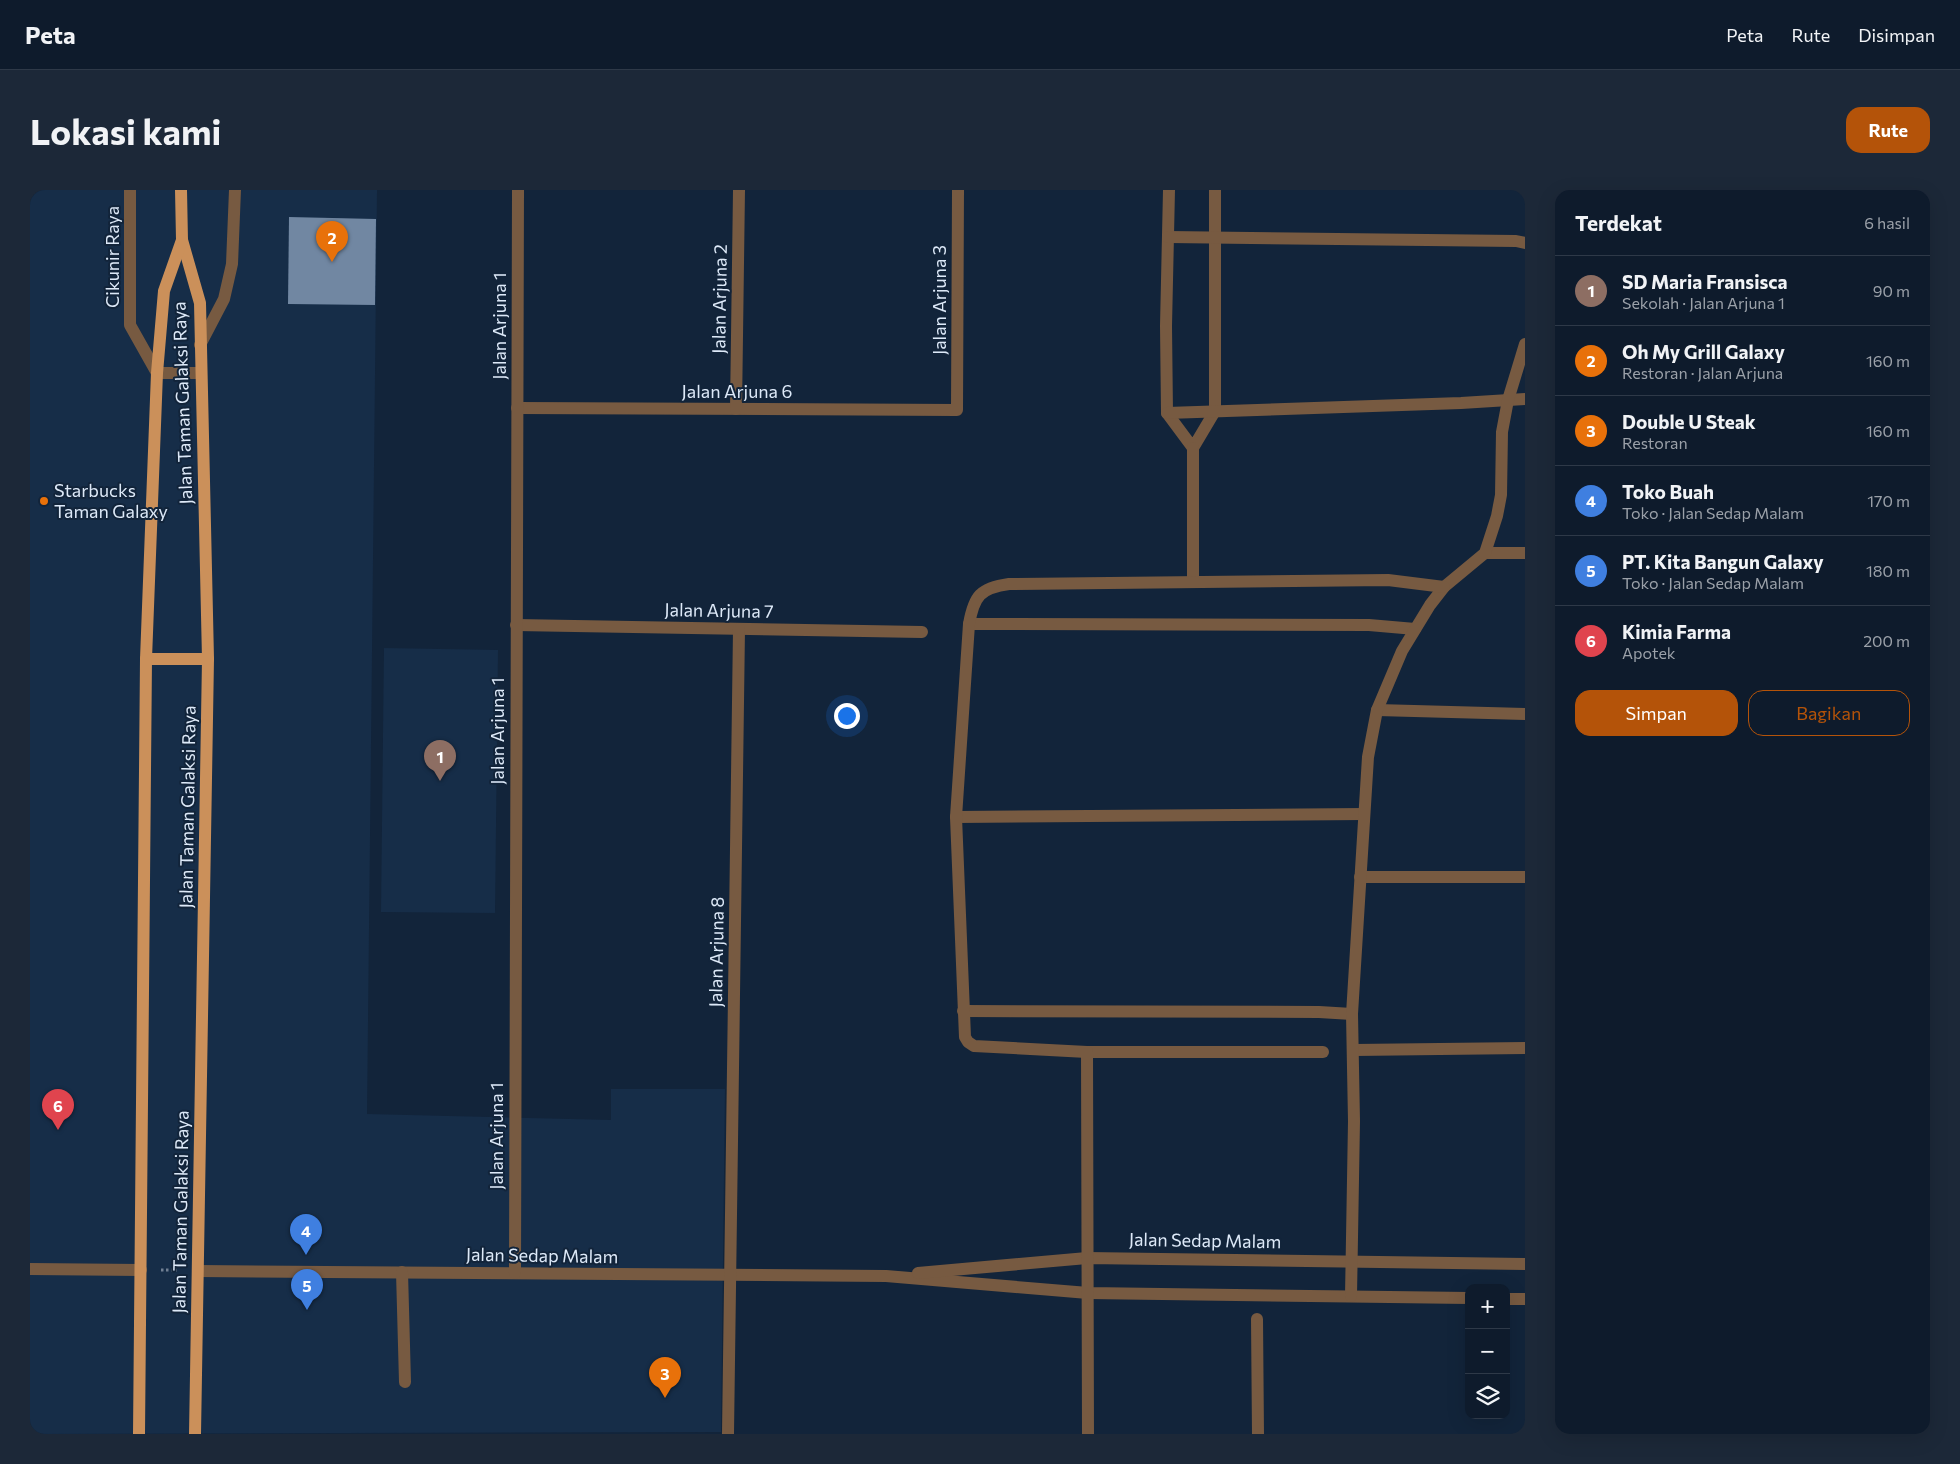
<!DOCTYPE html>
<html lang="id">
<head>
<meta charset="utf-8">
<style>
  :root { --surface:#0e1b2c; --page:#1c2838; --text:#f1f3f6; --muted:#9ba1a9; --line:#2e3948; --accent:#b45309 }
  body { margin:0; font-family:Commissioner,sans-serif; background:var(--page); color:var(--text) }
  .controls { position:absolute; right:15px; bottom:15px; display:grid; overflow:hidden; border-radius:10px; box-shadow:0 5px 20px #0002 }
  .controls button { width:45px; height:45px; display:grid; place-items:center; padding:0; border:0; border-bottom:1px solid var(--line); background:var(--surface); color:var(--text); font:25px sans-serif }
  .you { position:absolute; left:816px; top:525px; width:18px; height:18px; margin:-12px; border:4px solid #fff; border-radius:50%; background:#1a73e8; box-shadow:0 0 0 8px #1a73e833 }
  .badge { display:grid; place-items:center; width:32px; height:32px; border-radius:50%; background:var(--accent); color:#fff; font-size:16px; font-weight:700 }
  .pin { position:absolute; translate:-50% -41px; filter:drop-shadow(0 1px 2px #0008) }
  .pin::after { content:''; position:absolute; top:26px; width:18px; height:15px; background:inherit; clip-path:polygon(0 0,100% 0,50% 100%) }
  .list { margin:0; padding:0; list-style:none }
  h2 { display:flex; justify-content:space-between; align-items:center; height:65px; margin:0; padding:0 20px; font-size:21px }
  h2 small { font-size:16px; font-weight:400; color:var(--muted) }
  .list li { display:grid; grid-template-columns:32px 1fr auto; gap:15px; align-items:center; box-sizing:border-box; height:70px; padding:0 20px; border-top:1px solid var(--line) }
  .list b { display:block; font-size:19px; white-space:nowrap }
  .list p { margin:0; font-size:16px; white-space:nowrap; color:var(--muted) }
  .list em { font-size:16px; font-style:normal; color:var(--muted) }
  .actions { display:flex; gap:10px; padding:15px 20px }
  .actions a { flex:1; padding:11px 0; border:1px solid var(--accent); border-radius:15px; text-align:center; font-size:18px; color:var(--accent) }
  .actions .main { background:var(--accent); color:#fff }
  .icon { flex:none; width:28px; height:28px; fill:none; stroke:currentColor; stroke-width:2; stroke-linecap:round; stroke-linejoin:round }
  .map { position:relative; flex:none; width:1495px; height:1244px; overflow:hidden; border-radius:15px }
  header { display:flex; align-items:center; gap:30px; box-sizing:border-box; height:70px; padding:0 25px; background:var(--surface); border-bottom:1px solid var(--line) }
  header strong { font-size:24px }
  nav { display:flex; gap:28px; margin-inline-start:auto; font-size:18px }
  .intro { display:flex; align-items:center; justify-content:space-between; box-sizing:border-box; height:120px; padding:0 30px }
  h1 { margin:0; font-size:35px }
  .button { padding:12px 22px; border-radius:15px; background:var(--accent); color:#fff; font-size:18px; font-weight:700 }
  main { display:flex; gap:30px; padding:0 30px }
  aside { flex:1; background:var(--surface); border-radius:15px; box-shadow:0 5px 20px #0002 }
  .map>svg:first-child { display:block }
  .built { fill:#162d48 }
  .building { fill:#7187a2 }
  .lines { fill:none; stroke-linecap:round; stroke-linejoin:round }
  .path { stroke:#718093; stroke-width:3; stroke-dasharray:2.5 2.5; stroke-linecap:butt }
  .minor { stroke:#775a41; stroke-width:12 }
  .major { stroke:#cb905a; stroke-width:12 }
  .food-dot { fill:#e8710a; stroke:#12243a; stroke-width:2 }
  .labels { text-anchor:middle; stroke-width:4; stroke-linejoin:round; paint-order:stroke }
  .street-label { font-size:18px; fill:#dde9f8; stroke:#12243a }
  .poi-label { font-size:18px; fill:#dde9f8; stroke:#12243a; text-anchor:start }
</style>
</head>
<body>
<header>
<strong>Peta</strong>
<nav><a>Peta</a><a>Rute</a><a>Disimpan</a></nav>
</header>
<div class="intro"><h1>Lokasi kami</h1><a class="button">Rute</a></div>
<main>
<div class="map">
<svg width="1495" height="1244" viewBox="0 0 1495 1244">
  <rect width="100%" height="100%" fill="#12243a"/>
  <g class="built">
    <polygon points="0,0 347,0 337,924 581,930 581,899 695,899 691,1242 0,1244"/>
    <polygon points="354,458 468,460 465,723 351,722"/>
  </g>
  <polygon class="building" points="259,27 346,29 345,115 258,114"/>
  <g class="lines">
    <polyline class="path" points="131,1080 147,1080"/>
    <g class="minor">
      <polyline points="100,0 100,135 127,183 171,183"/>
      <polyline points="1139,0 1136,136 1137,223 1163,258 1185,221 1185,0"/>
      <polyline points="1138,47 1486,51 1495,53"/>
      <polyline points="170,155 194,109 202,74 205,0"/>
      <polyline points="487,218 927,220 928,0"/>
      <polyline points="706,219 709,0"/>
      <polyline points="1137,223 1431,213 1495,209"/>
      <polyline points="1455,363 1495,363"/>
      <polyline points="1163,391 1163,258"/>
      <polyline points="939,434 1339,435 1385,439"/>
      <polyline points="486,435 892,442"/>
      <polyline points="1347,520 1495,524"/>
      <polyline points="926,627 1334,624"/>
      <polyline points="1330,687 1495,687"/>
      <polyline points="933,821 1289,822 1322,824"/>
      <polyline points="1324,860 1495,858"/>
      <polyline points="1057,862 1293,862"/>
      <polyline points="0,1079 111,1080"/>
      <polyline points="168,1081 856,1086 1058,1103 1439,1108"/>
      <polyline points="372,1082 375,1192"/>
      <polyline points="485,1083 488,0"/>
      <polyline points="888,1083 1057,1068 1495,1074"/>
      <polyline points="1321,1106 1324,931 1322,824 1338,567 1347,520 1372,461 1400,415 1414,397 1455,363 1467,326 1471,305 1472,242 1478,210 1495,154"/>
      <polyline points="1476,1109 1495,1109"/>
      <polyline points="1227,1129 1228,1244"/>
      <polyline points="698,1244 709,439"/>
      <path d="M 1058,1244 L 1057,862 L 944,856 L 938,852 L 935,847 L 926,627 L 939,434 C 944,406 950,398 979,394 L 1358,390 L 1414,397"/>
    </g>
    <g class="major">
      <polyline points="151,0 152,50 170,113 178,469 165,1244"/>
      <polyline points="116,469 178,469"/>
      <polyline points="109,1244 116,469 127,183 134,101 152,50"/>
    </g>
  </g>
  <circle class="food-dot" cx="14" cy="311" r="5"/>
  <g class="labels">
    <g class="street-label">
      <text transform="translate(83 67) rotate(-90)" y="6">Cikunir Raya</text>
      <text transform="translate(690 109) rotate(-89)" y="6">Jalan Arjuna 2</text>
      <text transform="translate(910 110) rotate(-90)" y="6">Jalan Arjuna 3</text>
      <text transform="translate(470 136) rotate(-90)" y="6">Jalan Arjuna 1</text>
      <text x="707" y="208">Jalan Arjuna 6</text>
      <text transform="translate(153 213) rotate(-92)" y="6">Jalan Taman Galaksi Raya</text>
      <text transform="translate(689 421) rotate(1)" y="6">Jalan Arjuna 7</text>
      <text transform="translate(468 541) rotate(-90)" y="6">Jalan Arjuna 1</text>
      <text transform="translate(158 617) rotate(-89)" y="6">Jalan Taman Galaksi Raya</text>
      <text transform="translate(687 762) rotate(-89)" y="6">Jalan Arjuna 8</text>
      <text transform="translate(467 946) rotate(-90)" y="6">Jalan Arjuna 1</text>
      <text transform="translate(151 1022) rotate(-89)" y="6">Jalan Taman Galaksi Raya</text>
      <text transform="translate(1175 1051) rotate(1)" y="6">Jalan Sedap Malam</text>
      <text transform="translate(512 1066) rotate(1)" y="6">Jalan Sedap Malam</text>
    </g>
    <g class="poi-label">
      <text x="24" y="307">Starbucks<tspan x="24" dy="21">Taman Galaxy</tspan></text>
    </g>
  </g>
</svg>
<div class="controls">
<button>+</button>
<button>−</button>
<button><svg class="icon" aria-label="layers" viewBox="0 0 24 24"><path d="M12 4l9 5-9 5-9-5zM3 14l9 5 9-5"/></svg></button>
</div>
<div class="you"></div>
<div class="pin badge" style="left:410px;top:591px;background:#8d6e63">1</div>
<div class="pin badge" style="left:302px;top:72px;background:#e8710a">2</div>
<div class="pin badge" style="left:635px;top:1208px;background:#e8710a">3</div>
<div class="pin badge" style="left:276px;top:1065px;background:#3f7fe0">4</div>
<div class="pin badge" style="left:277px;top:1120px;background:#3f7fe0">5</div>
<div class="pin badge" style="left:28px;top:940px;background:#e0444e">6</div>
</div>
<aside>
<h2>Terdekat<small>6 hasil</small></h2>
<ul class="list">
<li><span class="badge" style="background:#8d6e63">1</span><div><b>SD Maria Fransisca</b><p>Sekolah · Jalan Arjuna 1</p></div><em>90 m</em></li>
<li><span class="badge" style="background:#e8710a">2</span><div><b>Oh My Grill Galaxy</b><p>Restoran · Jalan Arjuna</p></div><em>160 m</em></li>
<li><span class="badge" style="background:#e8710a">3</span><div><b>Double U Steak</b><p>Restoran</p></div><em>160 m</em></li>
<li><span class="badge" style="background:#3f7fe0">4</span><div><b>Toko Buah</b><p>Toko · Jalan Sedap Malam</p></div><em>170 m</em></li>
<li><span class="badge" style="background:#3f7fe0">5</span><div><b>PT. Kita Bangun Galaxy</b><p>Toko · Jalan Sedap Malam</p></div><em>180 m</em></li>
<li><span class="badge" style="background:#e0444e">6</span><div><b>Kimia Farma</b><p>Apotek</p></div><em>200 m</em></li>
</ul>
<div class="actions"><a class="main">Simpan</a><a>Bagikan</a></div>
</aside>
</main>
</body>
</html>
